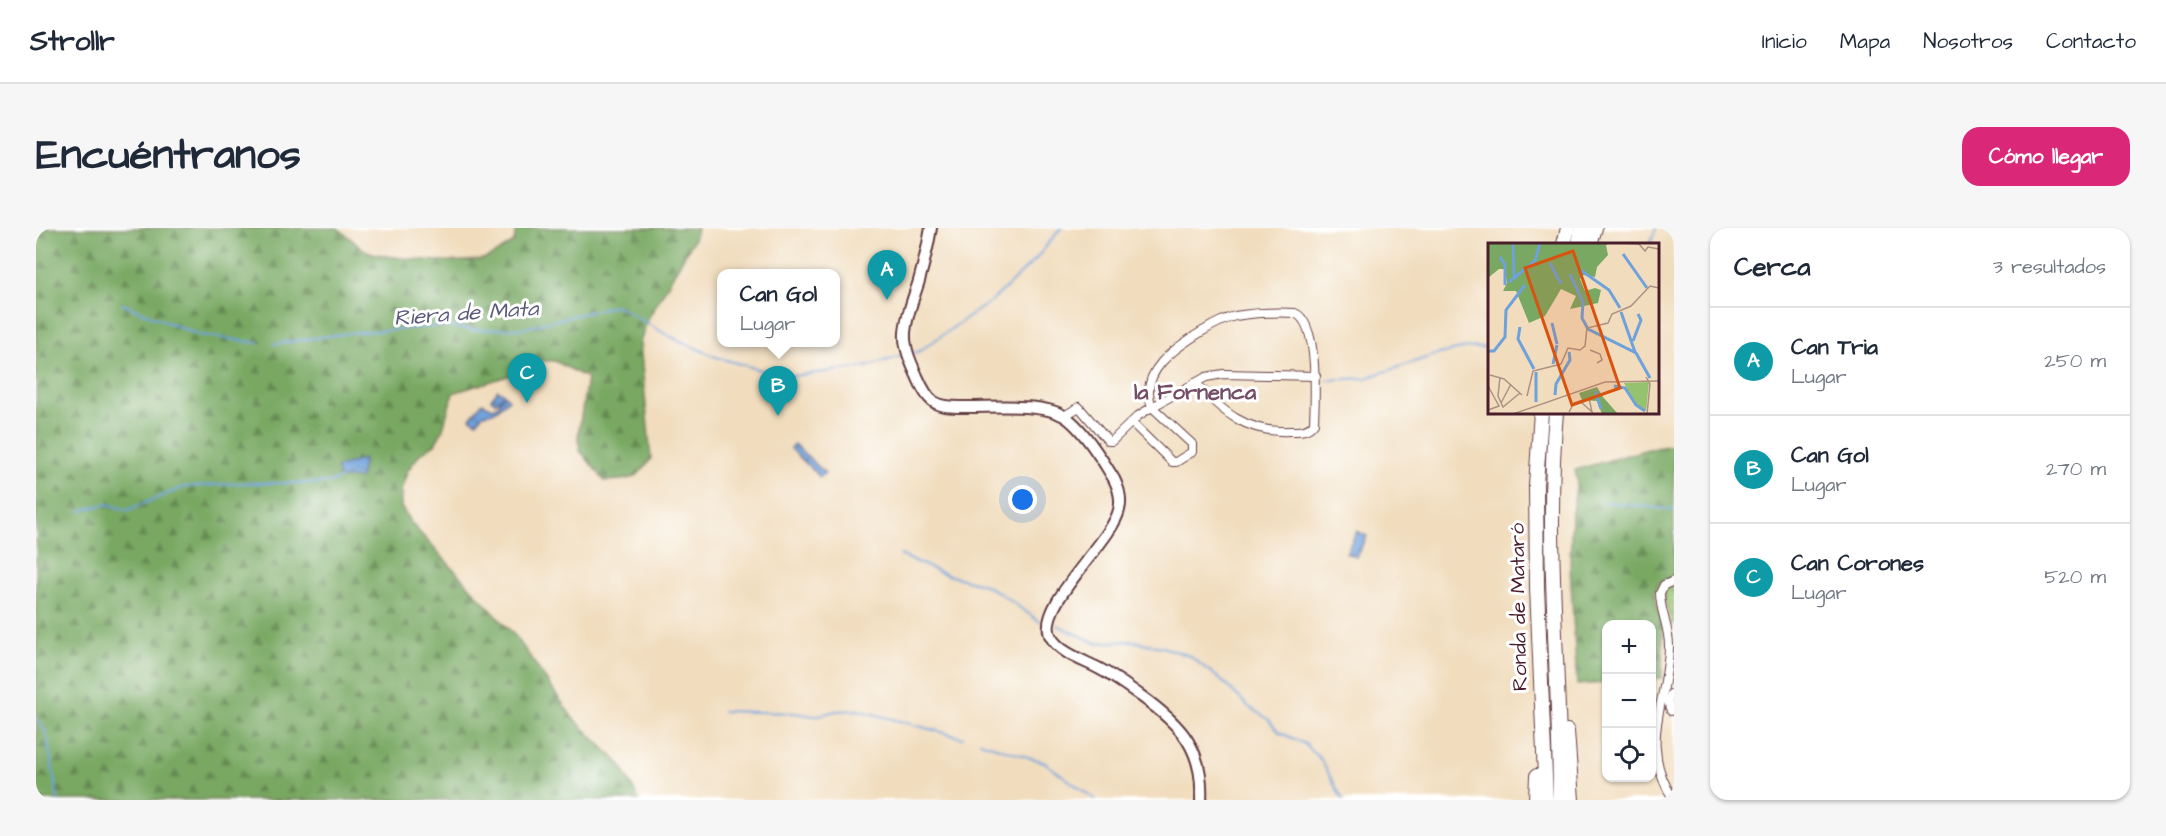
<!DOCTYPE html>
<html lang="es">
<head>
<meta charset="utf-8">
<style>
  :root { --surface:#fff; --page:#f6f6f7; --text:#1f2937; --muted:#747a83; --line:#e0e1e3; --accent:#db2777 }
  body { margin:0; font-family:"Architects Daughter",sans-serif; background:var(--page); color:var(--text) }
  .controls { position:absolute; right:18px; bottom:18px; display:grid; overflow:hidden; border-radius:12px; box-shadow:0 2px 4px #0004 }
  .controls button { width:54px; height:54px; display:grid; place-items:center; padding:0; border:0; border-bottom:2px solid var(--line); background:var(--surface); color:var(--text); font:30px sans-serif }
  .you { position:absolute; left:987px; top:272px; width:21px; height:21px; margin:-15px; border:4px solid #fff; border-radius:50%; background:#1a73e8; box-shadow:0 0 0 9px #1a73e833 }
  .badge { display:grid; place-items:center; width:39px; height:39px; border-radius:50%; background:var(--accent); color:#fff; font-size:20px; font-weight:700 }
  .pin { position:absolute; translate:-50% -50px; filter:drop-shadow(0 2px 3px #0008) }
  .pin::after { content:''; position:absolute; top:32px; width:21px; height:18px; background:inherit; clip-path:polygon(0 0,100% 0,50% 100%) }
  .popup { position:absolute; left:681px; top:41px; width:123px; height:78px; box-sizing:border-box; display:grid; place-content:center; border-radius:12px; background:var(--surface); filter:drop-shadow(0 2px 4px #0005); font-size:20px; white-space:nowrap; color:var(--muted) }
  .popup b { font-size:22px; color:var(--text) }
  .popup::after { content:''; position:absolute; left:50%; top:100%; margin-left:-12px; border:12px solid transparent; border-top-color:var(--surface) }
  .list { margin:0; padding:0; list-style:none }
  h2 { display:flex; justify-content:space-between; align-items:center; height:78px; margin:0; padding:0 24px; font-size:26px }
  h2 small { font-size:20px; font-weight:400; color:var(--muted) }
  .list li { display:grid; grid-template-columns:39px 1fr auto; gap:18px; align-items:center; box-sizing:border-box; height:108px; padding:0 24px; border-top:2px solid var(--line) }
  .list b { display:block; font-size:22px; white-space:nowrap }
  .list p { margin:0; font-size:20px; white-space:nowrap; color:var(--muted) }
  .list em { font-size:20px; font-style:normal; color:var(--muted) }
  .icon { flex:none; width:33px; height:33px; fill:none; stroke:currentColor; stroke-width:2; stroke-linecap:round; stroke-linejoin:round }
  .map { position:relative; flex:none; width:1638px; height:572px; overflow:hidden; border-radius:18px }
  header { display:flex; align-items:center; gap:36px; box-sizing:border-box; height:84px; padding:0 30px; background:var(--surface); border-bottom:2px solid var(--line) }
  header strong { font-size:28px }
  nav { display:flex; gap:33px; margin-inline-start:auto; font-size:21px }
  .intro { display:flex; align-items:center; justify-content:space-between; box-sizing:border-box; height:144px; padding:0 36px }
  h1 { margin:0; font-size:42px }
  .button { padding:15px 27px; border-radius:18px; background:var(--accent); color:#fff; font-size:21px; font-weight:700 }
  main { display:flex; gap:36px; padding:0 36px }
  aside { flex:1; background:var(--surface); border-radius:18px; box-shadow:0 2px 4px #0004 }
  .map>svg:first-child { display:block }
  .grass { fill:url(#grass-dots); stroke:#70704d; stroke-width:1.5 }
  .forest { fill:url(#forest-firs); stroke:#616446; stroke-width:1.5 }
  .water { fill:url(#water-waves); stroke:#5c6082; stroke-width:1.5 }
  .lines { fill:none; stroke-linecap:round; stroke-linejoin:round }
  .stream { stroke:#6fa1da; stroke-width:2 }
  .street-casing { stroke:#633c41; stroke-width:10 }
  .secondary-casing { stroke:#633c41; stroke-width:14 }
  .highway-casing { stroke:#633c41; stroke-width:16 }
  .street { stroke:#fff; stroke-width:8 }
  .secondary { stroke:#fff; stroke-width:10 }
  .highway { stroke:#fff; stroke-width:14 }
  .labels { text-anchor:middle; stroke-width:6; stroke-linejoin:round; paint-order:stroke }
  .street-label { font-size:21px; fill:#4a1f2b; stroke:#fff }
  .water-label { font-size:22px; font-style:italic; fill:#5b5a7a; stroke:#fff }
  .neighbourhood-label { font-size:22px; font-weight:bold; fill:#734c66; stroke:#fff }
  .inset-river { fill:none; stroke:#6fa1da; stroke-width:3 }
  .inset-road { fill:none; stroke:#ae9183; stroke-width:1.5 }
  .view { fill:#d8530f; fill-opacity:0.15; stroke:#d8530f; stroke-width:3 }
  .inset-edge { fill:none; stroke:#4a1f2b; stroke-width:3 }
</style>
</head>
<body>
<header>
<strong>Strollr</strong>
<nav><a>Inicio</a><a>Mapa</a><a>Nosotros</a><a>Contacto</a></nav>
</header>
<div class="intro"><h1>Encuéntranos</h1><a class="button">Cómo llegar</a></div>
<main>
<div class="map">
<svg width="1638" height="572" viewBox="0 0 1638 572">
  <defs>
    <pattern id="grass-dots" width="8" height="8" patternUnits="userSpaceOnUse" patternTransform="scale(1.5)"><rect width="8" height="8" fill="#95c26f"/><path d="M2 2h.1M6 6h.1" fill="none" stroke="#82a660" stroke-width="1.8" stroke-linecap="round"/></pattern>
    <pattern id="forest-firs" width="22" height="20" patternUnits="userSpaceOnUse" patternTransform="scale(1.5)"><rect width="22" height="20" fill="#78a862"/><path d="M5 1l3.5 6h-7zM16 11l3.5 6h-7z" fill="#648851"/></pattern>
    <pattern id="water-waves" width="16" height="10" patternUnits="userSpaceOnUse" patternTransform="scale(1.5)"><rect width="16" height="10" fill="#6fa1da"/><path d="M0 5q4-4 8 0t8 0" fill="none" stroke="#5d83b1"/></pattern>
  </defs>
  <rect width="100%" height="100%" fill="#fff"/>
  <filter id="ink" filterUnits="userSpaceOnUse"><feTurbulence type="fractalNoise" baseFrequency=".0167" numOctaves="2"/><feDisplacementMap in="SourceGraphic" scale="12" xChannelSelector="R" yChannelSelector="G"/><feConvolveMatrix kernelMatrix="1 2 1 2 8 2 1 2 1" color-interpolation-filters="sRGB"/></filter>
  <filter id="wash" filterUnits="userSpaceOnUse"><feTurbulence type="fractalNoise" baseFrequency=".008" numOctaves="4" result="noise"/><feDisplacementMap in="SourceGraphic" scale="24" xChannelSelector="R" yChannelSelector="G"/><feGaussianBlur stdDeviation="1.35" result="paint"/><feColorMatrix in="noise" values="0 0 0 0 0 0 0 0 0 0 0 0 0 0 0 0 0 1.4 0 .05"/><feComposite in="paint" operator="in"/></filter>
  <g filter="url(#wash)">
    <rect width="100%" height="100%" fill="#f1ddbe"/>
    <polygon class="grass" points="1638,357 1638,396 1636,397 1627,366 1630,360"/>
    <g class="forest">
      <path d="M 0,0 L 302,0 C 311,7 321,18 331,23 C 349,31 420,35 441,32 C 454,30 467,21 478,14 L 480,0 L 661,0 L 659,9 L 611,93 L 604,115 L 615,230 C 602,252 594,252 569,253 L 544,223 L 542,208 L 551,150 L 519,133 L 488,133 L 475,147 L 417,165 L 406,204 L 399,216 L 384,226 L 372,242 L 365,262 L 365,279 L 375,295 L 481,410 L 536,489 L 585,537 L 603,572 L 0,572 Z"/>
      <polygon points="1638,217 1638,347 1623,355 1618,365 1627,401 1626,450 1616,451 1616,397 1570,397 1570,455 1541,457 1534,338 1536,285 1541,253 1539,242 1612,221"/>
    </g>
    <g class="water">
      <path d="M 462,162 L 468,166 L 465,170 L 469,167 L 473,171 C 463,179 460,186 447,186 L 441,194 L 434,190 L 445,176 L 447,175 L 457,180 L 463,177 L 465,170 L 460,175 L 455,171 Z"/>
      <polygon points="758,216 789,245 784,249 754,220"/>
      <polygon points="328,231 324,250 304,250 300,240"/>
      <polygon points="1321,303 1331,308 1320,329 1310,325"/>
    </g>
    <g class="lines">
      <g class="stream">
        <polyline points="1614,16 1620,0"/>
        <polyline points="86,76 163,107 223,115"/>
        <polyline points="238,116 313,105 406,98 436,102 489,100 580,77 633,108 680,129 749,149 829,139 869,127"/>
        <polyline points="874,125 882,124 958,71 999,32 1025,0"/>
        <polyline points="1290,152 1330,150 1399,127 1430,120 1454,119"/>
        <polyline points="1570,274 1638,282"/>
        <polyline points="44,283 70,276 92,282 148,259 207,255 294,255 304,250"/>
        <polyline points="864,327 911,347 946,356 962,364 1004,394"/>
        <polyline points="1021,397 1060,415 1097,413 1130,420 1154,428 1185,452 1213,479 1232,491 1243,504 1269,516 1285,532 1307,572"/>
        <polyline points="687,483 758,485 779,488 800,483 822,482 927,510"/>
        <polyline points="0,490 10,504 22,572"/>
        <polyline points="944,514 1008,534 1060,572"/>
      </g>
    </g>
  </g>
  <g filter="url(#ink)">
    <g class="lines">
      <defs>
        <g id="street">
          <polyline points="1028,188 1043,179 1072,213 1076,213 1102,188 1116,179 1170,149 1187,146 1280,148"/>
          <path d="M 1096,195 L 1136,234 L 1140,234 L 1156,224 L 1156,216 L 1116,179 C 1102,144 1139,120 1165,104 C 1175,98 1187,91 1199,88 C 1218,85 1240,84 1259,85 C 1283,95 1279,172 1278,195 C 1272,204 1263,203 1253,203 C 1211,205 1186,184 1160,155"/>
          <polyline points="1635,466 1632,473 1635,483"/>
          <path d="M 1638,572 C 1601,516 1631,478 1633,420 C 1634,401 1624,384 1624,365 L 1628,357 L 1638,353"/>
        </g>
        <path id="secondary" d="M 895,0 C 892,18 888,35 883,53 C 878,69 870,88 869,105 C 868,120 875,135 881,148 C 885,157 890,169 898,174 C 905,179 917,179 925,179 C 952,180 1005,174 1028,188 C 1045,198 1068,234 1078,251 C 1083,261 1086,271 1083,282 C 1076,314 998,379 1015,409 C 1023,424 1046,432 1060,439 C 1076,447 1091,458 1105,468 C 1144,496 1168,521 1165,572"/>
        <g id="highway">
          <polyline points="1528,16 1532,0"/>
          <polyline points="1543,16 1546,0"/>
          <polyline points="1554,16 1559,0"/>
          <polyline points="1505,184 1500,257 1501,359 1510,572"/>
          <path d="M 1520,184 C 1509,314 1524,443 1524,572"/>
          <polyline points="1531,503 1536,572"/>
          <polyline points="1500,572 1501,548"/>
        </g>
      </defs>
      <use href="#street" class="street-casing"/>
      <use href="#secondary" class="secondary-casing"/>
      <use href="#highway" class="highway-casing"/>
      <use href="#street" class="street"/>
      <use href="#secondary" class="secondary"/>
      <use href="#highway" class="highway"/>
    </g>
  </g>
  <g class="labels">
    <g class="street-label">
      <text transform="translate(1482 379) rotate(-91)" y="7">Ronda de Mataró</text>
    </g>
    <g class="water-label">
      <text transform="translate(430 84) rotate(-4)" y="8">Riera de Mata</text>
    </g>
    <g class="neighbourhood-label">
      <text x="1159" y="171">la Fornenca</text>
    </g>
  </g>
  <g transform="translate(1452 15)">
    <rect width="171" height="171" fill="#f1ddbe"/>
    <path d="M 161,139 L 158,168 L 146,161 L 136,140 Z" fill="#95c26f"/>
    <path d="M 0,0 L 124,0 L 118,2 L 120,12 L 109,24 L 107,34 L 95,32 L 92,36 L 97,48 L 107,45 L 113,47 L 110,60 L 82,66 L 88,53 L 73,46 L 57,73 L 41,80 L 28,48 L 15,48 L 19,40 L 17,26 L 11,26 L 0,35 ZM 109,144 L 115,154 L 130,171 L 114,171 L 109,158 L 94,157 L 91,150 Z" fill="#78a862"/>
    <path class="inset-river" d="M 25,0 L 26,35M 135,11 L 159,45M 12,14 L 17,22 L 17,42M 62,20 L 73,41M 91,26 L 121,47 L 132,65M 82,31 L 95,59 L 94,75 L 100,86 L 148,110 L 162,135M 21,39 L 47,18 L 52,0M 133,69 L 147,109M 64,80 L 69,101M 32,84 L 30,96 L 46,126M 145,98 L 153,77 L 150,71M 0,108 L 6,108 L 17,94 L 18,67 L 37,42M 65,121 L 69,102M 48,129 L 48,159M 126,143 L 137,145 L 148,162 L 157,168M 107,148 L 113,166M 67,152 L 68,141 L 82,117 L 81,109"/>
    <path class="inset-road" d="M 132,0 L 151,1 L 157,8 L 160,4 L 171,6M 102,107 L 112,111 L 114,117 L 109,120M 2,132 L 16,136 L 34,152M 12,134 L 10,153 L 15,164 L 32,150M 158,134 L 162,141 L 159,171M 0,143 L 11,163 L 0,167M 39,153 L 45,128 L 73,121 L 80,105 L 92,107 L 97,103 L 99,85 L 120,80 L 124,71 L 143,63 L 162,43 L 171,45M 13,160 L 23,141M 81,169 L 86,160 L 101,155 L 104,169 L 93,159M 25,171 L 117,139 L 171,138"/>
    <path class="view" d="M 85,8 L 132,145 L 84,162 L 37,25 Z"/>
    <rect width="171" height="171" class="inset-edge"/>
  </g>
</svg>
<div class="controls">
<button>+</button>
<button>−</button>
<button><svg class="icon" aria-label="locate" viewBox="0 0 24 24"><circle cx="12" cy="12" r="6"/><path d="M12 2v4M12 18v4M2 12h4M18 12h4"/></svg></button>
</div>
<div class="you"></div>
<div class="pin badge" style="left:851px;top:72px;background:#0f9aa8">A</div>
<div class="pin badge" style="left:742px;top:188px;background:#0f9aa8">B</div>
<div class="popup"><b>Can Gol</b>Lugar</div>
<div class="pin badge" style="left:491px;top:175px;background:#0f9aa8">C</div>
</div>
<aside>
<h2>Cerca<small>3 resultados</small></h2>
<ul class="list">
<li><span class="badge" style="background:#0f9aa8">A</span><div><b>Can Tria</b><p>Lugar</p></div><em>250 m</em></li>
<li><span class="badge" style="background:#0f9aa8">B</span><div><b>Can Gol</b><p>Lugar</p></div><em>270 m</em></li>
<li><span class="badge" style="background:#0f9aa8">C</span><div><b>Can Corones</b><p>Lugar</p></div><em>520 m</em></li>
</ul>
</aside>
</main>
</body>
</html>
